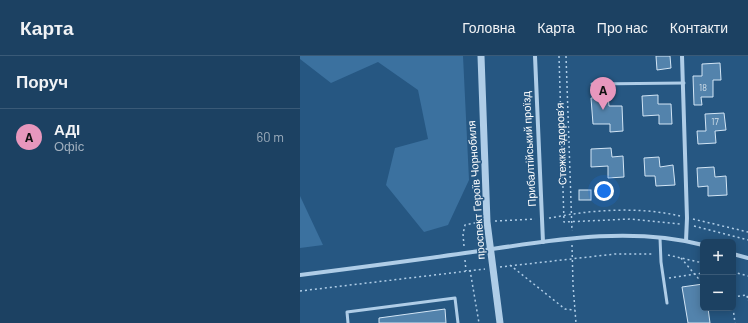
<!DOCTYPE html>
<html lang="uk">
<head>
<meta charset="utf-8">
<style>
  :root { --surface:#1c4162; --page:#254868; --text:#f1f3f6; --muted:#a0afbe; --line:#3a5a77; --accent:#e797bd }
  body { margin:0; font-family:Barlow,sans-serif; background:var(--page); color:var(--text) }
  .controls { position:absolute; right:12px; bottom:12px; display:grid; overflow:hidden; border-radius:6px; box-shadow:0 2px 10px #0003 }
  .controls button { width:36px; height:36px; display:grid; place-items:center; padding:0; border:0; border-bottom:1px solid var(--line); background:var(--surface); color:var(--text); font:20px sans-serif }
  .you { position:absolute; left:304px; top:135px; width:14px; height:14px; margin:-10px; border:3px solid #fff; border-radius:50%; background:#1a73e8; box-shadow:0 0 0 6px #1a73e833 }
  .badge { display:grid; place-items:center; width:26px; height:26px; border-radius:50%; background:var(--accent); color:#111; font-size:13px; font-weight:700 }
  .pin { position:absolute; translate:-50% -33px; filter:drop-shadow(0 1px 2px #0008) }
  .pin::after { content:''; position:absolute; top:21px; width:14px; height:12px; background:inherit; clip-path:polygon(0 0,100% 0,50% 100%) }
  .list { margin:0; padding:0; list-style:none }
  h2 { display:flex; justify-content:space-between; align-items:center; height:52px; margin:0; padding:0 16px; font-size:17px }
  h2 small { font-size:13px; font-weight:400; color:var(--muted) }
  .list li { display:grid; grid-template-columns:26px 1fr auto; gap:12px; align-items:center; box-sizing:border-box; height:56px; padding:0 16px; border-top:1px solid var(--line) }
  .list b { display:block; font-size:15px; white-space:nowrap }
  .list p { margin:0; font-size:13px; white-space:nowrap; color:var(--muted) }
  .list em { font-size:13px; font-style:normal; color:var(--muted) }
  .map { position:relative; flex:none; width:448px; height:267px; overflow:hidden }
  header { display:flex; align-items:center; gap:24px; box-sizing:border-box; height:56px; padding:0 20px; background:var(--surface); border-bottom:1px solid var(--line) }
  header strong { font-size:19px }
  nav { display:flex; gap:22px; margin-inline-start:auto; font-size:14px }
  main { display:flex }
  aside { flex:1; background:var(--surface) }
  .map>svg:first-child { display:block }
  .green { fill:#3b719f }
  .building { fill:#5383ac; stroke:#d2e5f5 }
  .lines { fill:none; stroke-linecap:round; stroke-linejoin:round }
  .path { stroke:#afcde7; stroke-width:1.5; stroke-dasharray:2 3; stroke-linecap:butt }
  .service { stroke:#afcde7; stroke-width:3 }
  .minor { stroke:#afcde7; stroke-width:4 }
  .tertiary { stroke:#afcde7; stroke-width:7 }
  .labels { text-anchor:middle; stroke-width:3; stroke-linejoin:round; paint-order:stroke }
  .number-label { font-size:9px; fill:#d4e0ea }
  .street-label { font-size:11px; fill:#fff; stroke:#265782 }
</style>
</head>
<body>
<header>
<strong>Карта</strong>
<nav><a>Головна</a><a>Карта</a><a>Про нас</a><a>Контакти</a></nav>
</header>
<main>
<aside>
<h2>Поруч<small></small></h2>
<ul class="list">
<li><span class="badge">A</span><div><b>АДІ</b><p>Офіс</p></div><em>60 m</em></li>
</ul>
</aside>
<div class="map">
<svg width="448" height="267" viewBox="0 0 448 267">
  <rect width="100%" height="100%" fill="#265782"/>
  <g class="green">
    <polygon points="0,0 163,0 169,124 148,169 124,176 86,129 95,92 128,83 118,34 78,6 31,27 0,3"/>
    <polygon points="0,140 23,189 0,192"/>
  </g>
  <g class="building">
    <polygon points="356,0 370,0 371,12 357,14"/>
    <polygon points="420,7 421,24 413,24 413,41 401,41 402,49 394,49 393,20 402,20 402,8"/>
    <polygon points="358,39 358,48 371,48 372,68 359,68 359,59 343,60 342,40"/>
    <polygon points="308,41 309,50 322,50 323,75 310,76 310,68 293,68 291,42"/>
    <polygon points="424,57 426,74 415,75 416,87 398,88 397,75 406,75 405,58"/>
    <polygon points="311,92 312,101 323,100 324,121 308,122 308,110 291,111 291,93"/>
    <polygon points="359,101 360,111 373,109 375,129 356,130 355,120 345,120 344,102"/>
    <polygon points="414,111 415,121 426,120 427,139 408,140 408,130 398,131 397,112"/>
    <rect x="279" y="134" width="12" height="10"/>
    <polygon points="403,228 403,252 408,252 410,267 388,267 382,231"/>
    <polygon points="145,253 146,267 79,267 79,262"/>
  </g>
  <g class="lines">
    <g class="path">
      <polyline points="259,0 264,166 331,163 380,168"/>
      <polyline points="266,0 272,175"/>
      <path d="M 249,162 C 257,161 265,159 273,158 C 307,153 346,152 380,160"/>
      <polyline points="393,163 448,176"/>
      <polyline points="195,165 235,163"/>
      <polyline points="394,170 448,184"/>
      <polyline points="272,189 273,229 276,267"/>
      <polyline points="164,190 163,178 165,169 179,166"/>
      <polyline points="368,199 403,207"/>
      <polyline points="381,202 403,228"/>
      <polyline points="165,204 166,215"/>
      <polyline points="210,209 265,253 275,254"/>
      <polyline points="200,211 315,198 354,198"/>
      <polyline points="170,214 179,267"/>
      <polyline points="433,216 448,220"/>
      <polyline points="369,222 403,217"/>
      <polyline points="0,235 185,213"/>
      <polyline points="433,241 447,239 448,245"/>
      <polyline points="433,252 435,267"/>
    </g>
    <g class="service">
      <polyline points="292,28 384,27"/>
      <polyline points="360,182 361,206 367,247"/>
      <polyline points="48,267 47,256 155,242 158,267"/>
    </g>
    <g class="minor">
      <polyline points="235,0 243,186"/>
      <polyline points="382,0 387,162 386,185"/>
      <polyline points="433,198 448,202"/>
      <path d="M 0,219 C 55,212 110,205 165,197 C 243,186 325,169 403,189"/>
    </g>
    <polyline class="tertiary" points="181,0 187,166 200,267"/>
  </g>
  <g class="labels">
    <g class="number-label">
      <text x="403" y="35">18</text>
      <text x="415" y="69">17</text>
    </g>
    <g class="street-label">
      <text transform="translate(261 88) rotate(-92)" y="4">Стежка здоров’я</text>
      <text transform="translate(229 93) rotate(-93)" y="4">Прибалтійський проїзд</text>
      <text transform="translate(176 134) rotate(-94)" y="4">проспект Героїв Чорнобиля</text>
    </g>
  </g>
</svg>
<div class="controls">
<button>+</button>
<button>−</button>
</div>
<div class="you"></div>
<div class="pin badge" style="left:303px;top:54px">A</div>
</div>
</main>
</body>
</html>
